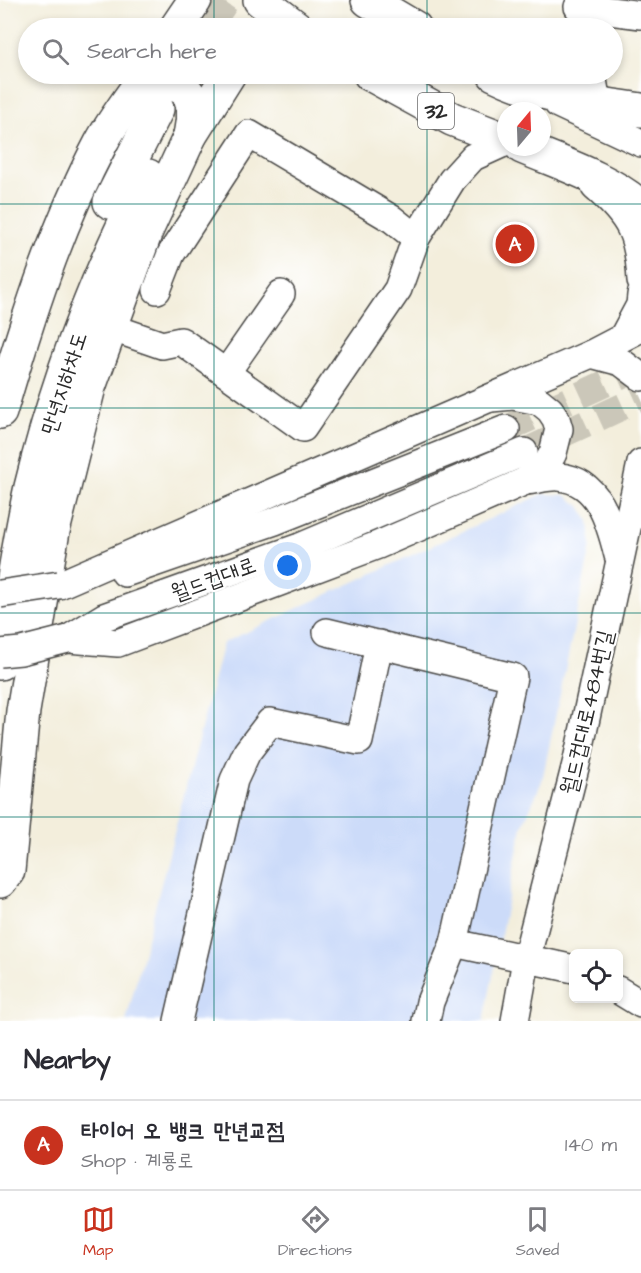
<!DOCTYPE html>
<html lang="en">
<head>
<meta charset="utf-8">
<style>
  :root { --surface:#fff; --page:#f2f2f3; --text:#2b2b33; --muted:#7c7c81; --line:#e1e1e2; --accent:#c8321e }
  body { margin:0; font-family:"Architects Daughter","Poor Story",sans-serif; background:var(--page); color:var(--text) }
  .controls { position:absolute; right:18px; bottom:18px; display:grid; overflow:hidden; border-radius:9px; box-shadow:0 3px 9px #0003 }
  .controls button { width:54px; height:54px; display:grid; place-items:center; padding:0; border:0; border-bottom:2px solid var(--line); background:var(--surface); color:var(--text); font:30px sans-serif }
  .compass { position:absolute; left:497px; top:102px; width:54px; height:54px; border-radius:50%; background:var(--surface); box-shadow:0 3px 9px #0003; rotate:19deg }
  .you { position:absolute; left:288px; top:566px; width:21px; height:21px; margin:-15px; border:4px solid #fff; border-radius:50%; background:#1a73e8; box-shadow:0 0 0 9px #1a73e833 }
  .badge { display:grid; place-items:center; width:39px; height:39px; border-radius:50%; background:var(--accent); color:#fff; font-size:20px; font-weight:700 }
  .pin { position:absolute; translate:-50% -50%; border:3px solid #fff; box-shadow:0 2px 6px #0006 }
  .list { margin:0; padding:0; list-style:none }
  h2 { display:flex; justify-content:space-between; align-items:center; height:78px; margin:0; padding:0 24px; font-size:26px }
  h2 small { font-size:20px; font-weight:400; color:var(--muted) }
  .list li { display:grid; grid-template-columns:39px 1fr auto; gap:18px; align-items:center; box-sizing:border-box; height:90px; padding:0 24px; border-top:2px solid var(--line) }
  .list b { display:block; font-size:22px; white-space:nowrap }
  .list p { margin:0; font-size:20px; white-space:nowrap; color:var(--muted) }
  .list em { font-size:20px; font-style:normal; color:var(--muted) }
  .icon { flex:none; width:33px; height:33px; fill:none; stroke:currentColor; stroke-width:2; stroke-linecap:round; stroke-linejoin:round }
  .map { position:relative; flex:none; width:641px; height:1021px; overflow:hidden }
  .search { position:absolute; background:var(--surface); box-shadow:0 3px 9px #0003; left:18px; right:18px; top:18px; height:66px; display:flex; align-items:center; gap:15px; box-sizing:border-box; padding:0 21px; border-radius:33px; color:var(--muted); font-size:22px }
  .sheet { height:168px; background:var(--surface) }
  nav { display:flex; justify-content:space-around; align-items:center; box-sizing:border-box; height:84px; border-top:2px solid var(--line); background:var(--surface); font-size:16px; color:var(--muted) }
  nav a { display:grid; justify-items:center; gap:3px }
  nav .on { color:var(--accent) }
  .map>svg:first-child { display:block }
  .built { fill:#ccdbf9 }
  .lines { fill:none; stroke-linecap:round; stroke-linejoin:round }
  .minor-tunnel { stroke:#cbc7b9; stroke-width:27; stroke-dasharray:27 14; stroke-linecap:butt }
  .major-tunnel { stroke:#cbc7b9; stroke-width:33; stroke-dasharray:33 16; stroke-linecap:butt }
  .minor-casing { stroke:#494846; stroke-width:30 }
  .major-casing { stroke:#494846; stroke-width:36 }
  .minor { stroke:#fff; stroke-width:27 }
  .major { stroke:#fff; stroke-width:33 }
  .minor-bridge-casing { stroke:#494846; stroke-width:30; stroke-linecap:butt }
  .minor-bridge { stroke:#fff; stroke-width:27 }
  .grid { fill:none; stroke:#0f766e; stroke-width:1.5; stroke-opacity:0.55 }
  .labels { text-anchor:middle; stroke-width:4.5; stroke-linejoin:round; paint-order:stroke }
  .shield { fill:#fff; stroke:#6b6b6b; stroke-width:1.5 }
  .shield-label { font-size:21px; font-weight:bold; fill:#2b2b2b }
  .street-label { font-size:22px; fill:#2b2b2b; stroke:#fff }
</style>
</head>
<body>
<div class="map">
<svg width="641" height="1021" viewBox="0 0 641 1021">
  <rect width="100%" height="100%" fill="#fff"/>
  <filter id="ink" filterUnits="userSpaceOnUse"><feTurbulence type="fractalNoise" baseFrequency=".0167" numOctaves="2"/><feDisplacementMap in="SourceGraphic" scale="12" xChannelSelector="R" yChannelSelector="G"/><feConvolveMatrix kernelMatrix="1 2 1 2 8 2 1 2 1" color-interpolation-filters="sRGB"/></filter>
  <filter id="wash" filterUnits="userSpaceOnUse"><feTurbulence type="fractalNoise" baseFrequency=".008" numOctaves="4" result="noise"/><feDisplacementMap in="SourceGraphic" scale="24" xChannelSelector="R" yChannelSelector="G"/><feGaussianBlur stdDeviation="1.35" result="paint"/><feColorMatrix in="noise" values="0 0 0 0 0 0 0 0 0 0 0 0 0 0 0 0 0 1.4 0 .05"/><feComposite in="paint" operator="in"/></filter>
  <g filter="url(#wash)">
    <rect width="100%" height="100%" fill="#f3eedc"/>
    <polygon class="built" points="543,494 565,495 580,506 589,521 591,546 542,781 522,827 484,1021 126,1021 223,643"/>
  </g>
  <g filter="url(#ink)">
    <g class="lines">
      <g class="minor-tunnel">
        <polyline points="506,429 641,367"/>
        <polyline points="524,452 641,398"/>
      </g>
      <g class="major-tunnel">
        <polyline points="204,28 223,0"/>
        <polyline points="177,119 202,74"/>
      </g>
      <defs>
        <g id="minor">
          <polyline points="578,7 641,15"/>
          <polyline points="592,74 597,103"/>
          <polyline points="558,104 641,143"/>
          <path d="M 595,187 C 630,217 639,235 641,281"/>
          <polyline points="157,290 171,254 249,134 392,219 416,238"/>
          <polyline points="110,327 162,345 181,341 303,428 398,289 416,238 452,180 473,157 506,142"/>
          <polyline points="624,335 640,305 641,295"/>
          <polyline points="591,354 621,362 641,377"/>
          <polyline points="226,373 281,294"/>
          <path d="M 526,481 C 537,480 549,476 559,477 C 599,480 610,523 618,555"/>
          <polyline points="125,573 275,521 506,429"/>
          <polyline points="59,585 591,354 641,328"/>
          <polyline points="327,632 513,677 454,943 430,1002 426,1021"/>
          <polyline points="68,639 118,643 378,545 523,482 546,466 553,453 559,429 556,419 550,410 539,401 513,396 491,398"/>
          <polyline points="68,639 104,617 300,547 524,452"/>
          <polyline points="454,943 574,969"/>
          <polyline points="618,990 641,1004"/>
          <polyline points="178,1021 234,780 247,752 270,722 359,741 379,644"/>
          <polyline points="515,1021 526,960 577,760 641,463"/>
        </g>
        <g id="major">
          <polyline points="260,0 297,28"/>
          <polyline points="368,0 415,28"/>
          <polyline points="176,28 195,0"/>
          <polyline points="370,74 452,119 506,140"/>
          <path d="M 494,74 C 538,96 592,103 641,110"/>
          <path d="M 129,104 C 134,100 138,95 144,91 C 156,82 183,80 190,97 C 196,109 192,123 190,136"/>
          <path d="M 522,147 C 562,164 608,178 641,207"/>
          <polyline points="110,202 157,109"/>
          <path d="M 0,412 C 27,320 56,228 101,143 C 114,119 132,96 147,74"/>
          <path d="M 0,663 C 10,604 18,545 31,487 C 57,380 97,274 148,176"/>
          <polyline points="0,881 8,871 23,711 53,531 89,387 146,231 190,136 229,74"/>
        </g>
      </defs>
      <use href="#minor" class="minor-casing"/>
      <use href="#major" class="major-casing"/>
      <use href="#minor" class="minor"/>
      <use href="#major" class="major"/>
      <defs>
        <g id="minor-bridge">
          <polyline points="0,594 59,585"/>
          <polyline points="0,653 21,651 68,639"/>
        </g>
      </defs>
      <use href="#minor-bridge" class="minor-bridge-casing"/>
      <use href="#minor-bridge" class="minor-bridge"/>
    </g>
  </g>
  <path class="grid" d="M 214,0 L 214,28M 427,0 L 427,28M 214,74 L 214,1021M 427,74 L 427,1021M 0,204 L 641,204M 0,408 L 641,408M 0,613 L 641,613M 0,817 L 641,817"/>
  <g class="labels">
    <rect class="shield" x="418" y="93" width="36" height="36" rx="4.5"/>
    <g class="shield-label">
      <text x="436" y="118">32</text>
    </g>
    <g class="street-label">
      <text transform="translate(63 383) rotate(-72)" y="8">만년지하차도</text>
      <text transform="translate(213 578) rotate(-20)" y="8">월드컵대로</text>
      <text transform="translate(586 712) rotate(-77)" y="8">월드컵대로484번길</text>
    </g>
  </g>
</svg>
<div class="controls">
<button><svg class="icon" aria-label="locate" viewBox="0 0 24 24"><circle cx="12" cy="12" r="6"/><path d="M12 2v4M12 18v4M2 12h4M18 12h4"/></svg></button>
</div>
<svg class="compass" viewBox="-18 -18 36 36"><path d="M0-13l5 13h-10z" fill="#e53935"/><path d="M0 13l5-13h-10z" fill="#7c7c81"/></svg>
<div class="you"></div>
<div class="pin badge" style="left:515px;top:244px">A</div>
<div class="search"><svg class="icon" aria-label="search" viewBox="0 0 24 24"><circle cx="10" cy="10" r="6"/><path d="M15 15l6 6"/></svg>Search here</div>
</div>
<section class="sheet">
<h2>Nearby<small></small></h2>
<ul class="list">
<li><span class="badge">A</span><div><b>타이어 오 뱅크 만년교점</b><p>Shop · 계룡로</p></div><em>140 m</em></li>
</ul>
</section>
<nav>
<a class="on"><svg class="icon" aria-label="map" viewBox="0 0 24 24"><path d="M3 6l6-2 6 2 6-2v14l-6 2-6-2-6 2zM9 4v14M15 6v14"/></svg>Map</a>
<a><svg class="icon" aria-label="directions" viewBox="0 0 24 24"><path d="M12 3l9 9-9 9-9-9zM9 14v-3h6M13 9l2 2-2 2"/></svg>Directions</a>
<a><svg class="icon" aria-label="saved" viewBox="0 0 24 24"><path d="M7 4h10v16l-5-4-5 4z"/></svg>Saved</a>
</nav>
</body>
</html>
